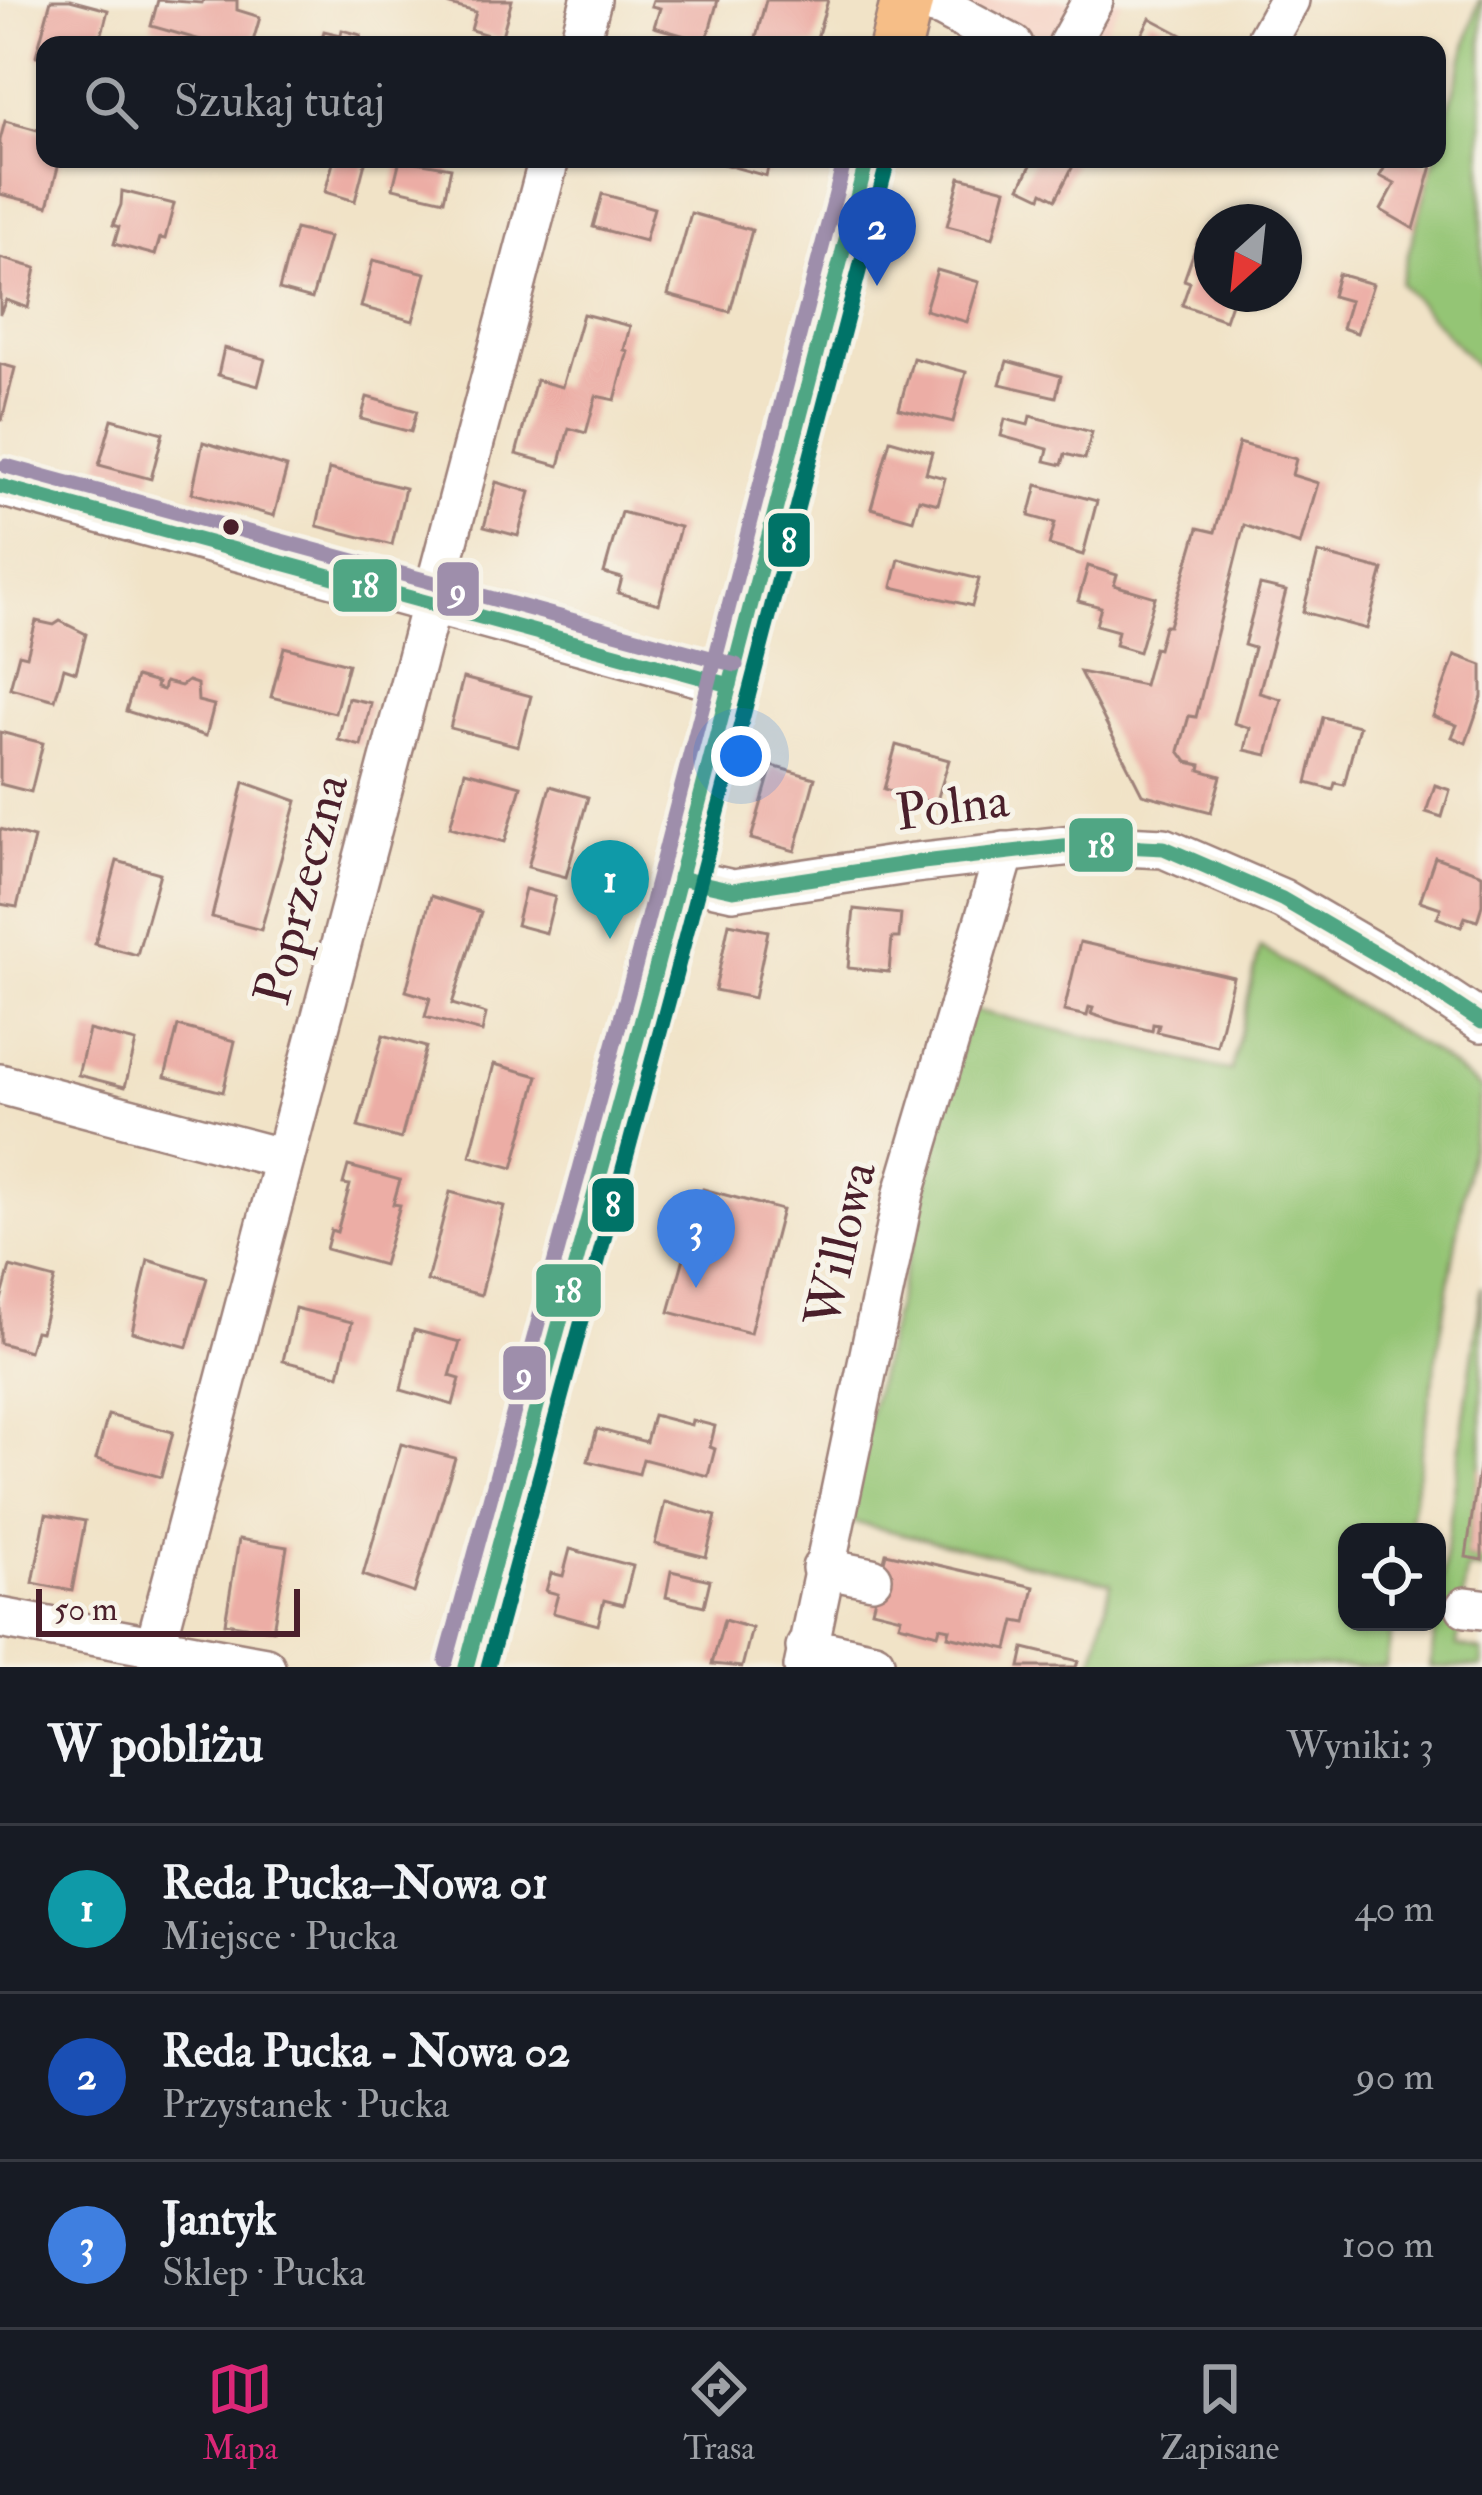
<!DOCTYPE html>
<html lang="pl">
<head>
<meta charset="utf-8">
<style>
  :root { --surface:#171b24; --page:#20242c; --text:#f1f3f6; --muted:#9ea1a6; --line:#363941; --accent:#db2777 }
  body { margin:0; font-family:"IM FELL Double Pica",serif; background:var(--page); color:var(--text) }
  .controls { position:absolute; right:36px; bottom:36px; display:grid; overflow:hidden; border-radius:24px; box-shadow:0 3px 9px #0004 }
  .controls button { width:108px; height:108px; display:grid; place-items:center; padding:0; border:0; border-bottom:3px solid var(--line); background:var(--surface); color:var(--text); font:60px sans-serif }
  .compass { position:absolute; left:1194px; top:204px; width:108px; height:108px; border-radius:50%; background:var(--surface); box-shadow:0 3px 9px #0004; rotate:207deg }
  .scale { position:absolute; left:36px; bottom:30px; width:264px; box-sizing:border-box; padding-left:12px; border:6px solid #4a1f2b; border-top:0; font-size:33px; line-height:42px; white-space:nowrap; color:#4a1f2b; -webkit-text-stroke:9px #f7f3e8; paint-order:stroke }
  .you { position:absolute; left:741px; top:756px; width:42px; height:42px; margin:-30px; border:9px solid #fff; border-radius:50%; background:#1a73e8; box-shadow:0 0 0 18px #1a73e833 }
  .badge { display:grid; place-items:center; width:78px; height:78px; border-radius:50%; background:var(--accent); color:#fff; font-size:39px; font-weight:700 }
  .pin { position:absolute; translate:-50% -99px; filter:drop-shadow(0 3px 6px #0008) }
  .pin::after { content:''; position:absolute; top:63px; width:42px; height:36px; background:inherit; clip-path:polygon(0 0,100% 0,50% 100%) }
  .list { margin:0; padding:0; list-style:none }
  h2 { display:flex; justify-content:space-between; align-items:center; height:156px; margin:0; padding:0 48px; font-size:51px }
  h2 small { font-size:39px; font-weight:400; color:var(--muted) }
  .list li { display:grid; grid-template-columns:78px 1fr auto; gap:36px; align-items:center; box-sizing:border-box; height:168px; padding:0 48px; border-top:3px solid var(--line) }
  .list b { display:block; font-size:45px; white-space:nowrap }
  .list p { margin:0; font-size:39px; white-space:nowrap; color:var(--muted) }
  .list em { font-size:39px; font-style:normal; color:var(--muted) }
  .icon { flex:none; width:66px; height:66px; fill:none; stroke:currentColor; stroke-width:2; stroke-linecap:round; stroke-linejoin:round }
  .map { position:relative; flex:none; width:1482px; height:1667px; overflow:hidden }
  .search { position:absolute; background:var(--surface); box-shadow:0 3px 9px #0004; left:36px; right:36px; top:36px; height:132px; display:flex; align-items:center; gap:30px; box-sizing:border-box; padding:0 42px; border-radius:24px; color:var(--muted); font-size:45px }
  .sheet { height:660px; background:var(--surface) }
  nav { display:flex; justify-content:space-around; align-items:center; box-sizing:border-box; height:168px; border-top:3px solid var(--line); background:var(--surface); font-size:33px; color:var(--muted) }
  nav a { display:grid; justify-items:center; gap:6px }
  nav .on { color:var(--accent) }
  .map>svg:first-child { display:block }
  .built { fill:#f6d2c5 }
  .green { fill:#94c575; stroke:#6f7250; stroke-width:3 }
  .building { fill:#ecada5 }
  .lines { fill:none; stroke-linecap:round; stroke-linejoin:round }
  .minor-casing { stroke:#9e8179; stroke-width:44 }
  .major-casing { stroke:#9e8179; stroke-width:56 }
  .minor { stroke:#fff; stroke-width:39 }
  .major { stroke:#f6be87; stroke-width:51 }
  .bus-1-casing { stroke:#f7f3e8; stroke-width:24 }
  .bus-2-casing { stroke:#f7f3e8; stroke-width:24 }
  .bus-3-casing { stroke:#f7f3e8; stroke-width:24 }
  .bus-1 { stroke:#50a684; stroke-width:15 }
  .bus-2 { stroke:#007367; stroke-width:15 }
  .bus-3 { stroke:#9e8eab; stroke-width:15 }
  .bus-dot { fill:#4a1f2b; stroke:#f7f3e8; stroke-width:4.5 }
  .labels { text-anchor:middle; stroke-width:10; stroke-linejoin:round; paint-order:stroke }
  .street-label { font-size:51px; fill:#4a1f2b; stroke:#f7f3e8 }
  .line-badge { stroke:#f7f3e8; stroke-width:4.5 }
  .badge-label { font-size:33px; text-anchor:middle; font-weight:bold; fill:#fff }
</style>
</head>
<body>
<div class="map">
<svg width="1482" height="1667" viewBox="0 0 1482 1667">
  <rect width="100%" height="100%" fill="#f7f3e8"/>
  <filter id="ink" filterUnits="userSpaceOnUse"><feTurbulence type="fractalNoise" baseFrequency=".00833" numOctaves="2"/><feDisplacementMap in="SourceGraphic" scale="24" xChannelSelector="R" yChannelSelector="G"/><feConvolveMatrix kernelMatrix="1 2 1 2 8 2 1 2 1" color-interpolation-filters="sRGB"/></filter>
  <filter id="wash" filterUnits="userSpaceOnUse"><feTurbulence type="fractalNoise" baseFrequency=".004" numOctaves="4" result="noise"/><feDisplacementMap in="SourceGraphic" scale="48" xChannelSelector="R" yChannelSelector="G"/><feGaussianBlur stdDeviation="2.7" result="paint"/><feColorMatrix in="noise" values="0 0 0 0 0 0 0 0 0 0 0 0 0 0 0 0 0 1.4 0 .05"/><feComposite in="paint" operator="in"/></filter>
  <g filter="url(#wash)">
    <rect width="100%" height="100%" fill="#f1e3c7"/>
    <polygon class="built" points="930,0 1122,0 1097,45 983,45"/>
    <g class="green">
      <polygon points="1479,0 1482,0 1482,373 1400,283"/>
      <polygon points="1260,947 1436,1054 1481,1089 1408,1532 1347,1532 1347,1622 1393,1622 1386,1667 1092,1667 1111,1583 843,1520 969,1009 1231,1071"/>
      <polygon points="1482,1286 1482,1450 1466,1557 1482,1560 1482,1570 1467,1568 1457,1646 1482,1651 1482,1667 1430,1667"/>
    </g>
    <g id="blocks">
      <g class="building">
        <polygon points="51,0 70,0 108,10 99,45 45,45 45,58 36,56"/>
        <polygon points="158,0 202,3 203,0 237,0 237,10 260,17 252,45 218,45 151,26"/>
        <polygon points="452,0 512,0 501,39 471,30 476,12 450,5"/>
        <polygon points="653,0 718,0 706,42 654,27 660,8 651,6"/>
        <polygon points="766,0 828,0 815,45 754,45"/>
        <polygon points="1150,18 1201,45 1136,45"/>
        <polygon points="342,30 361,35 360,40 374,45 320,45 324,31 341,35"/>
        <polygon points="5,121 45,132 45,159 60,159 48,206 0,194 0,140"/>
        <polygon points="334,159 366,159 355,201 325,192"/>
        <polygon points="400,159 451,168 444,200 393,188"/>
        <polygon points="705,159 770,159 766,176"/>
        <polygon points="1034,159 1057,164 1064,159 1074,164 1056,199 1043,192 1041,197 1020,187"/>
        <polygon points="1389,159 1417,159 1432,166 1414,229 1381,210 1395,184 1380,176"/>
        <polygon points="960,177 1006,189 993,238 947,226"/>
        <polygon points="122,191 174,204 165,239 160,238 155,255 114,244 119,227 113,225 121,205"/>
        <polygon points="602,194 654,208 645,241 593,227"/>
        <polygon points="691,213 752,230 730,312 668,295"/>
        <polygon points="295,229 329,237 312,299 279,290"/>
        <polygon points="1198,240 1212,244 1212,294 1241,294 1239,299 1233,297 1225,320 1182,305 1190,282 1184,280"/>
        <polygon points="0,258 36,268 28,308 6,300 0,314"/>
        <polygon points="373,260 426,273 413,321 361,307"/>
        <polygon points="937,270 979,282 967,322 925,310"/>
        <polygon points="1338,274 1373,284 1357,333 1342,328 1350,301 1332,296"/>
        <polygon points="583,314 630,326 624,350 628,351 615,400 596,396 586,433 569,428 559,466 516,454 536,380 562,387"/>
        <polygon points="224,348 265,359 258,386 218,375"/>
        <polygon points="913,358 966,372 953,422 899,409"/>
        <polygon points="1007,361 1061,376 1056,397 1000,384"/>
        <polygon points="0,364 15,368 2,420 0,420"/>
        <polygon points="367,397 417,411 411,432 361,419"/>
        <polygon points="1030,416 1092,432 1085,459 1065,454 1062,465 1045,461 1048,449 1001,436 1005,419 1028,425"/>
        <polygon points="112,419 163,433 151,479 99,465"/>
        <polygon points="890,440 932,452 926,473 945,478 938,504 919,499 913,520 871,508"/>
        <polygon points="203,442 287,467 274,516 192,493"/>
        <polygon points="1239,443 1296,459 1292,475 1318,483 1300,545 1244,525 1196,717 1189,716 1179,751 1187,762 1201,765 1200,770 1221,776 1211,812 1142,794 1080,672 1144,685 1154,648 1158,649 1164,626 1169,626 1198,528 1215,532"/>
        <polygon points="329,469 405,488 392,545 317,526"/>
        <polygon points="496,482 530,492 518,536 484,527"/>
        <polygon points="1037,485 1097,501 1083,555 1049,545 1055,523 1029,516"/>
        <polygon points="621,512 680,527 659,604 618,593 622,578 604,573"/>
        <polygon points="1318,553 1383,570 1367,629 1303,612"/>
        <polygon points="899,559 979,579 972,606 892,587"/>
        <polygon points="1088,566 1117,575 1114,585 1155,597 1139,652 1115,645 1118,631 1096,625 1101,607 1078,601"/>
        <polygon points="1260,585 1286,591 1259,693 1281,699 1267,755 1245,750 1250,728 1234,723 1254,648 1244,645"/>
        <polygon points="36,621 54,625 60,621 86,634 76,672 64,668 55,700 10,688 19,654 27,656"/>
        <polygon points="284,647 348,664 335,713 271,697"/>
        <polygon points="1455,655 1482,665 1482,697 1466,743 1452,737 1457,725 1433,716"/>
        <polygon points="136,677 157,683 156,688 163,690 165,682 181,686 188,681 197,684 198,701 214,705 206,736 126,711"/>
        <polygon points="463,678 531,696 518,746 450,728"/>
        <polygon points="348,698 371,703 361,746 338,740"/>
        <polygon points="1323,717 1359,726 1344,785 1335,783 1333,790 1307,783"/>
        <polygon points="0,732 43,743 31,792 0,784"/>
        <polygon points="896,745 949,760 936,804 884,789"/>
        <polygon points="772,766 815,778 795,851 751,839"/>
        <polygon points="465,771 521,786 505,842 450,827"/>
        <polygon points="244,782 297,801 261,930 212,917"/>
        <polygon points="1435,785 1450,790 1442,817 1426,812"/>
        <polygon points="550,786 588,797 566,877 528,867"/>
        <polygon points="0,829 34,838 17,907 0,904"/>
        <polygon points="1435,857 1482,874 1482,905 1477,921 1465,917 1461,927 1437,918 1441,908 1420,901"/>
        <polygon points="117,861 160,873 137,955 95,944"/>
        <polygon points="525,889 555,897 546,933 516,925"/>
        <polygon points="431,896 481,912 452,1004 486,1014 482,1032 425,1017 430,998 406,991"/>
        <polygon points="854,909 901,914 899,938 892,938 889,972 848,968"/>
        <polygon points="729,923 768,931 754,998 715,990"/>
        <polygon points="1080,942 1233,977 1217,1046 1157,1032 1159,1025 1153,1024 1152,1031 1120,1023 1091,1014 1093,1008 1089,1007 1087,1016 1064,1011"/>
        <polygon points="178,1026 235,1041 223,1092 165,1077"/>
        <polygon points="89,1030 136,1042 125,1087 78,1075"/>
        <polygon points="383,1035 426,1047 401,1139 358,1127"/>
        <polygon points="494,1064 538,1076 513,1168 470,1156"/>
        <polygon points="348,1166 400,1180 393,1204 400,1205 383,1265 326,1249 331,1230 337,1232 350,1185 343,1184"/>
        <polygon points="703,1189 782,1210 750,1333 669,1312"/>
        <polygon points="450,1192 504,1206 481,1295 427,1281"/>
        <polygon points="148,1260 207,1278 187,1347 132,1332"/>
        <polygon points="10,1267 55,1279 41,1332 35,1331 29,1351 0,1343 0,1304"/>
        <polygon points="295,1308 352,1322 339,1375 283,1361"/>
        <polygon points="414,1330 460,1342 450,1376 460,1379 453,1405 401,1390"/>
        <polygon points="108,1415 173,1432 161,1477 96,1459"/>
        <polygon points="653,1415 691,1425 692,1420 715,1426 710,1447 715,1449 708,1476 643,1459 639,1474 588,1461 597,1429 646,1442"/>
        <polygon points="401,1444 455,1458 414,1593 363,1575"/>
        <polygon points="1479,1467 1482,1468 1482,1560 1466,1557"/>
        <polygon points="665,1502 716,1516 706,1557 655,1544"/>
        <polygon points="46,1514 85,1521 72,1591 33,1583"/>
        <polygon points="239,1539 287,1547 273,1630 225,1623"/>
        <polygon points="570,1549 633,1566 623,1605 604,1600 598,1625 553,1613 558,1594 546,1591 551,1573 563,1576"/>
        <polygon points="886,1553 1034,1587 1026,1623 1015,1621 1008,1649 948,1636 950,1629 940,1627 938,1634 899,1624 901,1617 872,1610"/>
        <polygon points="671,1571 710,1580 704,1606 666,1597"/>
        <polygon points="724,1620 752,1628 742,1667 712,1664"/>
        <polygon points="1024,1648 1078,1661 1076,1667 1020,1667"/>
      </g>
    </g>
  </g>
  <g filter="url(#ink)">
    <use href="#blocks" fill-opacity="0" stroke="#9e8179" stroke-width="3"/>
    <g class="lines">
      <defs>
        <g id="minor">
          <polyline points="911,0 942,7 1013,45"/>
          <polyline points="579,45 591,0"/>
          <polyline points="1068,45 1093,0"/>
          <polyline points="1264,45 1289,0"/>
          <polyline points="0,486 730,685"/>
          <polyline points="679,878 733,890 914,863 1081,844 1164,848 1282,899 1399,967 1482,1022"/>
          <polyline points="0,1084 284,1159"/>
          <polyline points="822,1568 872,1578"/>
          <polyline points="1466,1607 1482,1609"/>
          <polyline points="0,1618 265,1667"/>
          <polyline points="155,1647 549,159"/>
          <polyline points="806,1647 874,1662"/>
          <polyline points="804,1667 904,1193 1005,852"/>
        </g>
        <g id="major">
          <polyline points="896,45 907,0"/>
          <polyline points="466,1667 655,972 867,159"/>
        </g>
      </defs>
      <use href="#minor" class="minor-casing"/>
      <use href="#major" class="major-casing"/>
      <use href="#minor" class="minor"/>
      <use href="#major" class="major"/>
      <defs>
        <g id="bus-1">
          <polyline points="0,486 730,685"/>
          <polyline points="679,878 733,890 914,863 1081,844 1164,848 1282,899 1399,967 1482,1022"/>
          <polyline points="466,1667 655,972 867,159"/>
        </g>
        <polyline id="bus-2" points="488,1667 675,977 887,164"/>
        <g id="bus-3">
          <polyline points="6,466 736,665"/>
          <polyline points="446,1661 635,967 845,159"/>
        </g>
      </defs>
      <use href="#bus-1" class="bus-1-casing"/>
      <use href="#bus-2" class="bus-2-casing"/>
      <use href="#bus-3" class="bus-3-casing"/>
      <use href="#bus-1" class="bus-1"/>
      <use href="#bus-2" class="bus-2"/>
      <use href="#bus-3" class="bus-3"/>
    </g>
  </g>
  <circle class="bus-dot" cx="231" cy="527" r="10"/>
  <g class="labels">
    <g class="street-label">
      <text transform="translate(952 805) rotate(-7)" y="18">Polna</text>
      <text transform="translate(300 889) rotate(-75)" y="18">Poprzeczna</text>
      <text transform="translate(839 1244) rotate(-77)" y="18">Willowa</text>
    </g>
  </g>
  <g class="line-badge">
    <rect x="766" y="511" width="46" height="58" rx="12" fill="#007367"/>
    <rect x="331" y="557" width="68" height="57" rx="12" fill="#50a684"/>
    <rect x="435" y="560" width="46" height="58" rx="12" fill="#9e8eab"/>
    <rect x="1067" y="816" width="68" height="58" rx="12" fill="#50a684"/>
    <rect x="590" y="1176" width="46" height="58" rx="12" fill="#007367"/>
    <rect x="534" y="1262" width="69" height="57" rx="12" fill="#50a684"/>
    <rect x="501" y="1344" width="47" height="58" rx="12" fill="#9e8eab"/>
  </g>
  <g class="badge-label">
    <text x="789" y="552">8</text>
    <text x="365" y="597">18</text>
    <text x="458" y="601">9</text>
    <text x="1101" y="857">18</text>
    <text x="613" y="1216">8</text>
    <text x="568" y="1302">18</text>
    <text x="524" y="1385">9</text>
  </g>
</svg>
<div class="controls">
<button><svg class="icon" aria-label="locate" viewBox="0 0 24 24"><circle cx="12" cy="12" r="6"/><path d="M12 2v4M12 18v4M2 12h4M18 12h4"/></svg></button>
</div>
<svg class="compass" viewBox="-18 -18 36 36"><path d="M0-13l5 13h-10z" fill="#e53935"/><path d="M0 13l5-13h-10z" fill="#9ea1a6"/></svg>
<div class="scale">50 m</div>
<div class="you"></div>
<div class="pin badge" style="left:610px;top:939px;background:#0f9aa8">1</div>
<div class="pin badge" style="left:877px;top:286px;background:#1a4fb4">2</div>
<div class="pin badge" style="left:696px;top:1288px;background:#3f7fe0">3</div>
<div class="search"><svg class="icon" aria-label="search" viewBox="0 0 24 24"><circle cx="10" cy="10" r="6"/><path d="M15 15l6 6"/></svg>Szukaj tutaj</div>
</div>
<section class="sheet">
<h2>W pobliżu<small>Wyniki: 3</small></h2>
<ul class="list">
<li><span class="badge" style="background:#0f9aa8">1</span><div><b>Reda Pucka–Nowa 01</b><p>Miejsce · Pucka</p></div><em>40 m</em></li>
<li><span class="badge" style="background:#1a4fb4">2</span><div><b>Reda Pucka - Nowa 02</b><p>Przystanek · Pucka</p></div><em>90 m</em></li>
<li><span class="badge" style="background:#3f7fe0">3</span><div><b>Jantyk</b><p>Sklep · Pucka</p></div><em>100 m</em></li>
</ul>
</section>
<nav>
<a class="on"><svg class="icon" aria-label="map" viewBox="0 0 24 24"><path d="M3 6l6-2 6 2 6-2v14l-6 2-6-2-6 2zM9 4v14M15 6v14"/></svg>Mapa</a>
<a><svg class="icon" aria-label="directions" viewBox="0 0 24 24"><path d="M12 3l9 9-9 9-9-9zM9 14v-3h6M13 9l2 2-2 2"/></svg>Trasa</a>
<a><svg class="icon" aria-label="saved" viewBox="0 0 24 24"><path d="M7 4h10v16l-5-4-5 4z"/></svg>Zapisane</a>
</nav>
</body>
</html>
